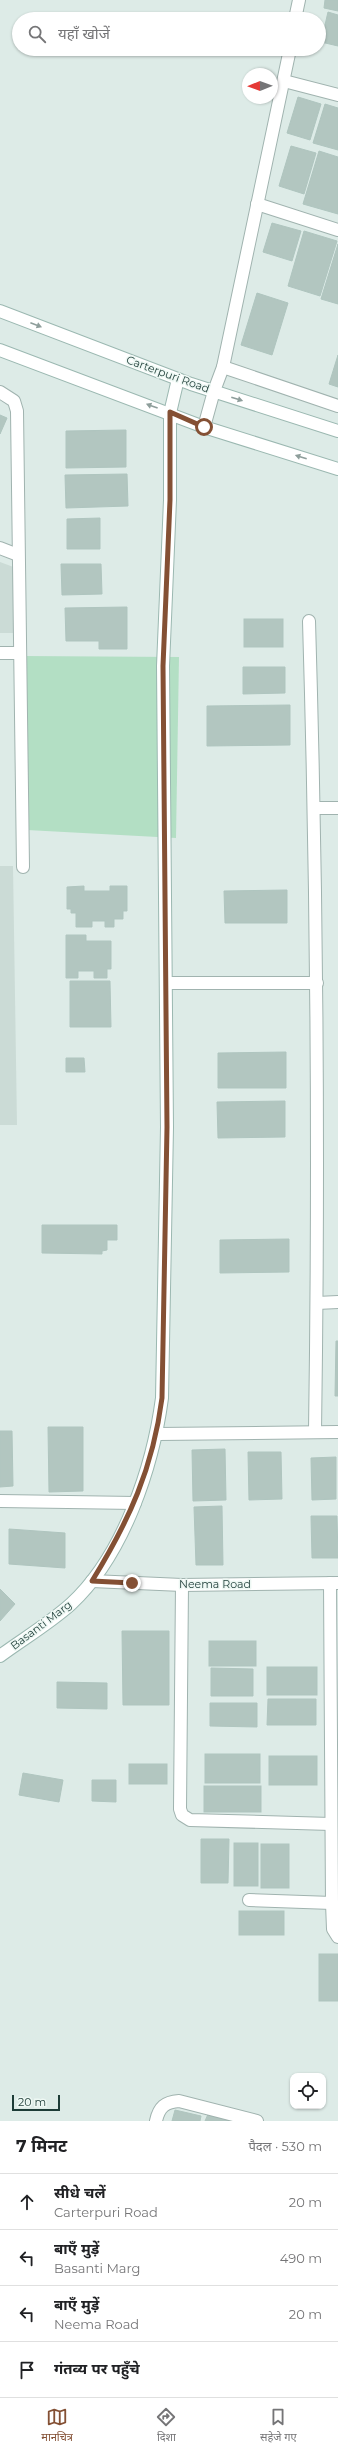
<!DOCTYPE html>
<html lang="hi">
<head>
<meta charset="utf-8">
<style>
  :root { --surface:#fff; --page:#f2f2f2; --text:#202124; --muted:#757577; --line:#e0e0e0; --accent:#845034 }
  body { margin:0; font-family:Montserrat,"Noto Sans Devanagari",sans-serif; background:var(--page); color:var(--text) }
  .controls { position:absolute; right:12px; bottom:12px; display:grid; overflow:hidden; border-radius:8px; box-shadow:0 1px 3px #0004 }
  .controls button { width:36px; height:36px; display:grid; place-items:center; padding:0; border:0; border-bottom:1px solid var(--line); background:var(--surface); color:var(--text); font:20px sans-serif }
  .compass { position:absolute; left:242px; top:68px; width:36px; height:36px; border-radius:50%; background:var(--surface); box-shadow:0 1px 3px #0004; rotate:269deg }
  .scale { position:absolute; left:12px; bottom:10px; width:48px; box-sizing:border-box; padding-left:4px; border:2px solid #1d3c37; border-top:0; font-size:11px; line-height:14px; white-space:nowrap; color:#1d3c37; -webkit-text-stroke:3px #eef8f4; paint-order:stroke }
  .stop { position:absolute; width:12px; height:12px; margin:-9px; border:3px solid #845034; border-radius:50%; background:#fff }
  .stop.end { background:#845034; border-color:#fff; box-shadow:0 1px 4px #0008 }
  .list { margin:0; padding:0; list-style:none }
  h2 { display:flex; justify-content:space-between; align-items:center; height:52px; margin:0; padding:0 16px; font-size:17px }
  h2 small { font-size:13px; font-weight:400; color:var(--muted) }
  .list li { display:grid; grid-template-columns:26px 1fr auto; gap:12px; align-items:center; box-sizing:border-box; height:56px; padding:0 16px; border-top:1px solid var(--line) }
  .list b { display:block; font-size:15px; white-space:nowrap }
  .list p { margin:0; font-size:13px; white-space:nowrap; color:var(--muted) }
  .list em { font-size:13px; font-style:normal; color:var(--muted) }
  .icon { flex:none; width:22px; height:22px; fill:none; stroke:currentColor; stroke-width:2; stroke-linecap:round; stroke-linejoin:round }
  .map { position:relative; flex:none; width:338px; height:2121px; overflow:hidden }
  .search { position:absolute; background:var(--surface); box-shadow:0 1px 3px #0004; left:12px; right:12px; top:12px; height:44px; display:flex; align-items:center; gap:10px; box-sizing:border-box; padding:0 14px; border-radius:22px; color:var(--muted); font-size:15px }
  .sheet { height:276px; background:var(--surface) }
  nav { display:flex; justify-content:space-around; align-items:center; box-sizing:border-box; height:56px; border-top:1px solid var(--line); background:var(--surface); font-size:11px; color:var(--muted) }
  nav a { display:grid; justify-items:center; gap:2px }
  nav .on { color:var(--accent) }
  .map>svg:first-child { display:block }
  .built { fill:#cbdbd6 }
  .green { fill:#b3dfc4 }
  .building { fill:#b2c6c0; stroke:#afc5bf }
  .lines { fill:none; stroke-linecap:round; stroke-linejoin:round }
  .street-casing { stroke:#a0b3af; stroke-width:14 }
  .secondary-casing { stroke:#9bb8b1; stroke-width:14 }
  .street { stroke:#fff; stroke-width:12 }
  .secondary { stroke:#fff; stroke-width:12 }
  .oneway { fill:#8e9e9b }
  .route { stroke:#845034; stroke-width:5 }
  .labels { text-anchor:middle; stroke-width:3; stroke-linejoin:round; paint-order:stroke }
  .street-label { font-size:11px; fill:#1d3c37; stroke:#eef8f4 }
</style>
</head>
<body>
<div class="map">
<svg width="338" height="2121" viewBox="0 0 338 2121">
  <rect width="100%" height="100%" fill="#ddebe7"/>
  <g class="built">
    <polygon points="0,562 16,568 16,633 0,633"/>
    <polygon points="0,866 13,866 17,1125 0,1125"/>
  </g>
  <polygon class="green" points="23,656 179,657 176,838 27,830"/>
  <g class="building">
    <polygon points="325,0 338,0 338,11 324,8"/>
    <polygon points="328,12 338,15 338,46 321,42"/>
    <polygon points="298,97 321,104 310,140 287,133"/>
    <polygon points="325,104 338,108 338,150 313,143"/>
    <polygon points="291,146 316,153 304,194 279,186"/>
    <polygon points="319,151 338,157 338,214 303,204"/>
    <polygon points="272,223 301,231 292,261 263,252"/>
    <polygon points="304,231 337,241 320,296 288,286"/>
    <polygon points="338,244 338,304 321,299"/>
    <polygon points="257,293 288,303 272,355 241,345"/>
    <polygon points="338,355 338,387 329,384"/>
    <polygon points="0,415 7,418 0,434"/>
    <polygon points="126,430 126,467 66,468 66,431"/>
    <polygon points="127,474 128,506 66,508 65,475"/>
    <polygon points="100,518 100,549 67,549 67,519"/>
    <polygon points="61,564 101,564 102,594 62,595"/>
    <polygon points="127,607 127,649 99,649 99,641 66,641 65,608"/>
    <rect x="244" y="619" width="39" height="28"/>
    <polygon points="243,667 285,667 285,693 243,694"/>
    <polygon points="290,705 290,745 207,746 207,706"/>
    <polygon points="84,886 84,891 110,891 110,886 127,886 127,911 123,911 123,919 114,919 114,927 105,927 105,921 92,921 92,927 76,927 76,913 71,913 71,909 67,909 67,887"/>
    <polygon points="287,890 287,923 225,923 224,891"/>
    <polygon points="66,935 86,935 86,941 111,941 111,969 107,969 107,978 94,978 94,971 78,971 78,978 66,978"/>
    <polygon points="70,981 110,981 111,1027 70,1027"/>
    <polygon points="286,1052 286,1088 218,1088 218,1053"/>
    <polygon points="66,1058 84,1058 85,1072 66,1072"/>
    <polygon points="285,1101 285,1137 218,1138 217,1102"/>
    <polygon points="42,1225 117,1225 117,1240 107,1240 107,1250 102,1251 102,1254 42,1253"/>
    <polygon points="289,1239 289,1272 220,1273 220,1240"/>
    <polygon points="336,1341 338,1341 338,1396 335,1396"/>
    <polygon points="48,1427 83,1427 83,1491 49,1492"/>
    <polygon points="0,1431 12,1431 13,1486 0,1487"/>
    <polygon points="225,1449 226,1500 193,1501 192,1450"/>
    <polygon points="248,1452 281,1452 282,1499 249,1500"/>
    <polygon points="336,1457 336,1499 312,1500 311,1458"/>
    <polygon points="222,1506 223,1565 196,1565 194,1507"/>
    <polygon points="311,1516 337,1516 338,1558 312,1558"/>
    <polygon points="9,1529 65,1533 65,1568 9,1564"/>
    <polygon points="0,1589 15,1604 0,1621"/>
    <polygon points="122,1631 169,1631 169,1705 123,1705"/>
    <rect x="209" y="1641" width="47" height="25"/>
    <rect x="267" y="1667" width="50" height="28"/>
    <polygon points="211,1668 253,1669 253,1696 211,1696"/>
    <polygon points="57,1682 107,1683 107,1709 57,1708"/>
    <polygon points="268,1699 316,1699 316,1725 267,1725"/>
    <polygon points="210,1703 257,1703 257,1727 210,1726"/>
    <rect x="205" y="1754" width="55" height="29"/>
    <rect x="269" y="1756" width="48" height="29"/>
    <rect x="129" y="1764" width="38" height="20"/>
    <polygon points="23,1773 63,1780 59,1802 19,1795"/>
    <polygon points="92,1780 116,1780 116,1802 92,1801"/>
    <rect x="204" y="1786" width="57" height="26"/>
    <polygon points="201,1839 229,1839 228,1883 201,1883"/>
    <rect x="234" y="1843" width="24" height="43"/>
    <rect x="261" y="1844" width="28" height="44"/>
    <rect x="239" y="1911" width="45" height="24"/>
    <rect x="319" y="1954" width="19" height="47"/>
    <polygon points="175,2110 201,2116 200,2121 172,2121"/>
    <polygon points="209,2112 234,2121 205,2121"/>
  </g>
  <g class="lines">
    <defs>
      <g id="street">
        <polyline points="295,19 299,0"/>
        <polyline points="284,81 338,95"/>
        <polyline points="257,204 338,230"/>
        <polyline points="223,367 338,406"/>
        <polyline points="0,392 14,401 17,411 23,867"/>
        <polyline points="204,427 214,391 223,367 290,49"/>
        <polyline points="0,548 18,555"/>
        <path d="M 309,621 C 317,892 319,1162 315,1432"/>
        <polyline points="0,653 19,653"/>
        <polyline points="315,808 338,808"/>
        <polyline points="166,983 317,983"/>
        <polyline points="317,1303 338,1302"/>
        <polyline points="158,1434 338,1432"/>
        <polyline points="0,1501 135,1503"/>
        <polyline points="92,1581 182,1585 337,1583"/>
        <polyline points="330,1583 332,1903 333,1929 338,1937"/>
        <polyline points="182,1585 180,1809 182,1815 190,1820 331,1824"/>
        <polyline points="249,1900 332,1903"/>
        <path d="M 156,2121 C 159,2107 165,2102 179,2101 L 257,2121"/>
      </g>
      <g id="secondary">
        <polyline points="0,311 191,384 338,431"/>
        <polyline points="0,350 204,427 338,469"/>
        <path d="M 0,1656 C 23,1639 50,1623 71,1604 C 124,1555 153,1466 162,1398 L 167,1127 L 163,666 L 170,500 L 170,413 L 178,379"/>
      </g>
    </defs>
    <use href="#street" class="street-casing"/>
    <use href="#secondary" class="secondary-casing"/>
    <use href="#street" class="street"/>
    <use href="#secondary" class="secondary"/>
  </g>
  <defs><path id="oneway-solid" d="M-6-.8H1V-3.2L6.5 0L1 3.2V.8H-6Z"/></defs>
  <g class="oneway">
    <use href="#oneway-solid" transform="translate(36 325) rotate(21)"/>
    <use href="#oneway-solid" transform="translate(237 399) rotate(18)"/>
    <use href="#oneway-solid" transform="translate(152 406) rotate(-160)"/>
    <use href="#oneway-solid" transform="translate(301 457) rotate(-162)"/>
  </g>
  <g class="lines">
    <path class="route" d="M 132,1583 L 92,1581 C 129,1521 153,1468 162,1398 L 167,1127 L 163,666 L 170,500 L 170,412 L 204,427"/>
  </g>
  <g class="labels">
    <g class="street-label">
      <text transform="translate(168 374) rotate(20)" y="4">Carterpuri Road</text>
      <text x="215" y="1588">Neema Road</text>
      <text transform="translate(41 1625) rotate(-37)" y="4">Basanti Marg</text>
    </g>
  </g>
</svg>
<div class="controls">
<button><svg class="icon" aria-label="locate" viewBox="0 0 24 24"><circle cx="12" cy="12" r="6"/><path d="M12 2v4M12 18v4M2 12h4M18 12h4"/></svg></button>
</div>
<svg class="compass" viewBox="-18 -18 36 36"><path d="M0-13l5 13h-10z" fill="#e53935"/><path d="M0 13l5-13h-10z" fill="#757577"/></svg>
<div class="scale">20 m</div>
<div class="stop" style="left:204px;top:427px"></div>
<div class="stop end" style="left:132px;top:1583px"></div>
<div class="search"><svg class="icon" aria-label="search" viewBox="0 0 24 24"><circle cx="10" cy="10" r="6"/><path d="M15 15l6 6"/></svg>यहाँ खोजें</div>
</div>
<section class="sheet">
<h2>7 मिनट<small>पैदल · 530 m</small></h2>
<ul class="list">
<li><svg class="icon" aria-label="ahead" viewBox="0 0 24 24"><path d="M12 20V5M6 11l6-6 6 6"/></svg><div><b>सीधे चलें</b><p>Carterpuri Road</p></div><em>20 m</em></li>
<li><svg class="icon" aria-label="left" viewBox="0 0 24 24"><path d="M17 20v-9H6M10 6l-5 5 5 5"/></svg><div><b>बाएँ मुड़ें</b><p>Basanti Marg</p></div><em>490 m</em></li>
<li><svg class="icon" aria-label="left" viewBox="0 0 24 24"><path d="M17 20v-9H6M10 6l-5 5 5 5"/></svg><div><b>बाएँ मुड़ें</b><p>Neema Road</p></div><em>20 m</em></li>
<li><svg class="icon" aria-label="arrive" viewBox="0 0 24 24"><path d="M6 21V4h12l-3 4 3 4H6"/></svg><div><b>गंतव्य पर पहुँचे</b></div></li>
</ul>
</section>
<nav>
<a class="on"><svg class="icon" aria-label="map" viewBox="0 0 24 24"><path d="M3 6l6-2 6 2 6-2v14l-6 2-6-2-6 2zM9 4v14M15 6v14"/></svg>मानचित्र</a>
<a><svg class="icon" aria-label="directions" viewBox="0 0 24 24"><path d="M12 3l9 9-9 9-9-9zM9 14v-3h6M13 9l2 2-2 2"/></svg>दिशा</a>
<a><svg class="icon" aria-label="saved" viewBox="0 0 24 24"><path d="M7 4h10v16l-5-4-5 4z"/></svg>सहेजे गए</a>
</nav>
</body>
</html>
